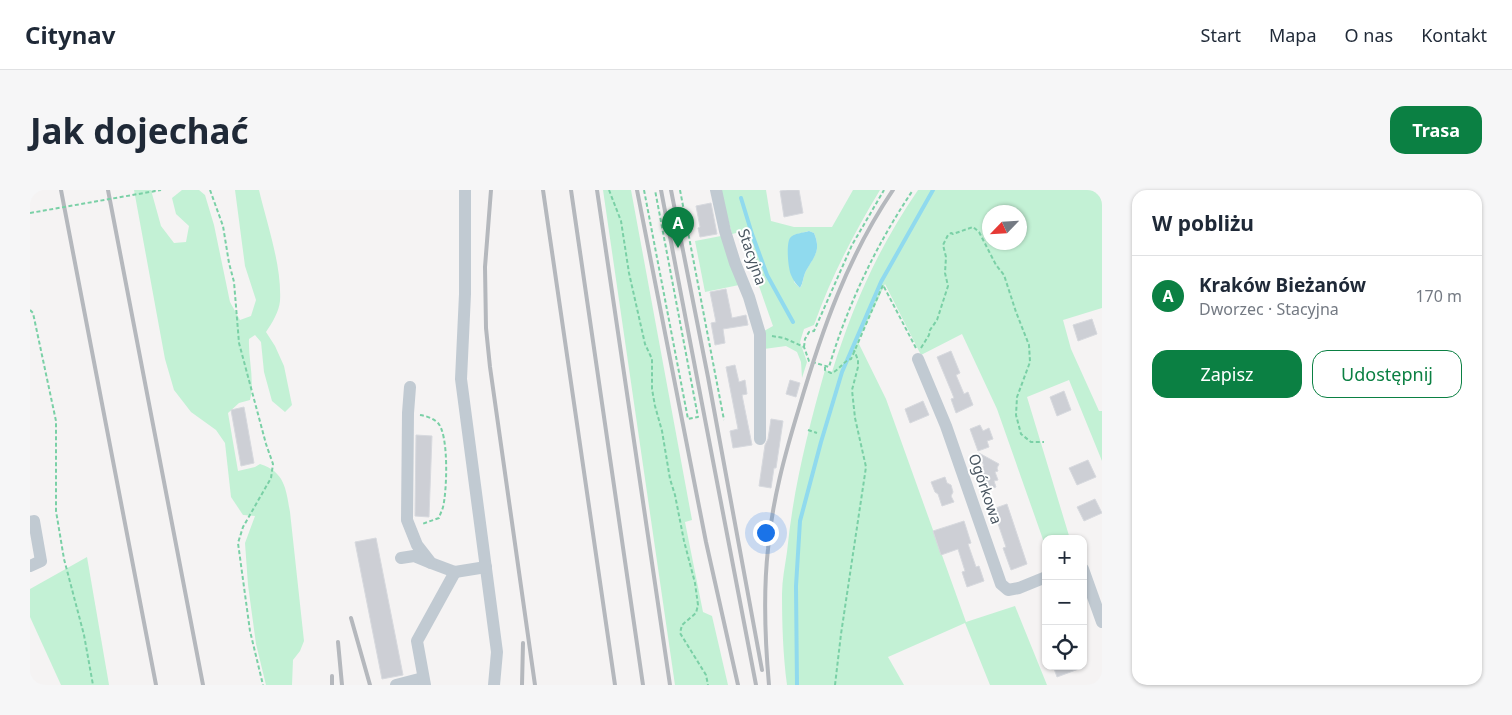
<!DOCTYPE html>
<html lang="pl">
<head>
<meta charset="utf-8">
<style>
  :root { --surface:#fff; --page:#f6f6f7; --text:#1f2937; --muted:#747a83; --line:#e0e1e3; --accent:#0b8043 }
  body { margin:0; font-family:"Noto Sans",sans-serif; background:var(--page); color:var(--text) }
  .controls { position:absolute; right:15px; bottom:15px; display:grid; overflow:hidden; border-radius:10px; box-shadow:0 1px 4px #0004 }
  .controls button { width:45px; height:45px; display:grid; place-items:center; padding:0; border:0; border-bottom:1px solid var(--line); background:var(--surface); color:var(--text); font:25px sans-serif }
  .compass { position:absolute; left:952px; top:15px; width:45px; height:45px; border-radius:50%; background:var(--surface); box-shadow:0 1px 4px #0004; rotate:245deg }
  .you { position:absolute; left:735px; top:342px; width:18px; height:18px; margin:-12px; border:4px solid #fff; border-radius:50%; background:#1a73e8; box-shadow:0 0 0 8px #1a73e833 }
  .badge { display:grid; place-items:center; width:32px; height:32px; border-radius:50%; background:var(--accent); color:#fff; font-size:16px; font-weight:700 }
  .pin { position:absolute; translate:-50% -41px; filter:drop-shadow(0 1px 2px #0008) }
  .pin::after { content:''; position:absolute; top:26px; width:18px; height:15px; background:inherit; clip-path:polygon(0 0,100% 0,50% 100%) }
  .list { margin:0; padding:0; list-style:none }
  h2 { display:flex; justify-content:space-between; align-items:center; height:65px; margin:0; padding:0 20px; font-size:21px }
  h2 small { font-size:16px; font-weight:400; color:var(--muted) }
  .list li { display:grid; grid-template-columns:32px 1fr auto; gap:15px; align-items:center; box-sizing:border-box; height:80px; padding:0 20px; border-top:1px solid var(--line) }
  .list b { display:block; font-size:19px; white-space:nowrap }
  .list p { margin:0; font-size:16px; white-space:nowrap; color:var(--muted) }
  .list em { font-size:16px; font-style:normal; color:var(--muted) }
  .actions { display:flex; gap:10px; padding:15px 20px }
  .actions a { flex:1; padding:11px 0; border:1px solid var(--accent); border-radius:15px; text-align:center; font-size:18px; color:var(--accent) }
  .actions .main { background:var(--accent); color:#fff }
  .icon { flex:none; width:28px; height:28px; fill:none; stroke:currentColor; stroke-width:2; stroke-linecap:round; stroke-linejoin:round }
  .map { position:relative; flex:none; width:1072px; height:495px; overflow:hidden; border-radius:15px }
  header { display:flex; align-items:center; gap:30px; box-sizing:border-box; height:70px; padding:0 25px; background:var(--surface); border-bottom:1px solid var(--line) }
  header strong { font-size:24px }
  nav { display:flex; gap:28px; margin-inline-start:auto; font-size:18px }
  .intro { display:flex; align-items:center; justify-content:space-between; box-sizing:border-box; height:120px; padding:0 30px }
  h1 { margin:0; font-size:35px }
  .button { padding:12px 22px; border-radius:15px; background:var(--accent); color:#fff; font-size:18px; font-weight:700 }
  main { display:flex; gap:30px; padding:0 30px }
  aside { flex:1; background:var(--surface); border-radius:15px; box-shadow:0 1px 4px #0004 }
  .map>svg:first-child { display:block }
  .green { fill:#c3f1d5; fill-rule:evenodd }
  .water { fill:#90daee }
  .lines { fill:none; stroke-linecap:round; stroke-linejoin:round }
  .stream { stroke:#90daee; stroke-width:4 }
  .building { fill:#cdcfd5; stroke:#d7d9de }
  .path { stroke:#7ad0a6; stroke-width:2; stroke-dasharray:4 2.5; stroke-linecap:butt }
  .minor { stroke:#c1cad2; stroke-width:12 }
  .rail { stroke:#b5b8bd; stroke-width:4 }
  .path-bridge { stroke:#7ad0a6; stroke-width:2; stroke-dasharray:4 2.5; stroke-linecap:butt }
  .labels { text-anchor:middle; stroke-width:4; stroke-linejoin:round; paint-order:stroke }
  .street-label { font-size:15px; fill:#4a5661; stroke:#fff }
</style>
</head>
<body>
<header>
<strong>Citynav</strong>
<nav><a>Start</a><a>Mapa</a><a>O nas</a><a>Kontakt</a></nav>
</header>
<div class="intro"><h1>Jak dojechać</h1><a class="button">Trasa</a></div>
<main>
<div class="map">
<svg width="1072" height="495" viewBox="0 0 1072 495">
  <rect width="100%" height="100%" fill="#f5f3f3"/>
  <g class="green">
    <path d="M 104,0 L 121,0 L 131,36 L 144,53 L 156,52 L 159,36 L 146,24 L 142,8 L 152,0 L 169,0 L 175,5 L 184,35 L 200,112 L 210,130 L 221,126 L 226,110 L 215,76 L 205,0 L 229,0 C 237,34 252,76 250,111 C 249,122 242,133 236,142 L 245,156 L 254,176 L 262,215 L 255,222 L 242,211 L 234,182 L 231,152 L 225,145 L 219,149 C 218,169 225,190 220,210 L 209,213 L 198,223 L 208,281 L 225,277 L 230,274 C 255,282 256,299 260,322 L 274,451 L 270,461 L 263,470 L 262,495 L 236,495 L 226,454 L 218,395 L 215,353 L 225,326 L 213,325 L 201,307 L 195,253 L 186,240 L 161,222 L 144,200 L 135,169 Z"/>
    <polygon points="573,0 601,0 662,330 655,332 673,422 682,426 698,495 645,495"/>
    <path d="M 690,0 L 736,0 L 741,31 L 764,37 L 802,37 L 823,0 L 850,0 C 824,43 801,87 784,135 L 774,139 L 770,152 L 777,172 L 772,188 L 771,172 L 767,162 L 756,156 L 734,159 L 734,141 L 743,136 L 710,42 L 702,44 ZM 779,41 L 784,43 C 792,62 783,66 775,83 C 773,88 773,94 770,98 L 764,92 L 764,45 Z"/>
    <path d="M 888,0 L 1072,0 L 1072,118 L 1033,130 L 1041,159 L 1069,221 L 1072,221 L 1072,271 L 1039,190 L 997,207 L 1040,349 L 1016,349 L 1016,358 L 967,219 L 932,144 L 891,165 L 855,94 L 828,152 L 856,209 L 936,432 L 985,416 L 1017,495 L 960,495 L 935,433 L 858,467 L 874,495 L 757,495 C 753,465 752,434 752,404 C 752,390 755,376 757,362 C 763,300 778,240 795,180 L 802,182 C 823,115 848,58 888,0 ZM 959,22 L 989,22 L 989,52 L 959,52 Z"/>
    <polygon points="691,46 709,95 675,102 665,51"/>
    <polygon points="57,367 79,495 31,495 0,427 0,399"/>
  </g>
  <path class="water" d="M 779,41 L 784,43 C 792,62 783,67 775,83 C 773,88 773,93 770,98 C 766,94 763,90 761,85 C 758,78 756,54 760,48 C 764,43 773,43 779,41 Z"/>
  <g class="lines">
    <g class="stream">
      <polyline points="711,8 722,44 737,85 763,132"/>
      <polyline points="767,495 766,396 770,331 791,252 812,182 851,92 903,0"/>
    </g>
  </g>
  <g class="building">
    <polygon points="757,0 769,0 773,23 754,27 750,1"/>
    <polygon points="681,13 687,44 670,47 668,38 670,37 666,16"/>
    <polygon points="696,99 702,128 716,125 718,135 693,139 695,153 685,155 681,133 686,132 680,102"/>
    <polygon points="1062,129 1067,144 1048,151 1043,135"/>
    <polygon points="921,161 930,183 926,185 934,204 938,202 943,215 926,223 921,209 924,208 922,203 907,167"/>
    <polygon points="705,175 709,192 715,190 717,204 712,205 722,255 703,258 700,241 708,239 696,177"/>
    <polygon points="760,190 770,193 766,207 756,204"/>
    <polygon points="1034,201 1041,220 1027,226 1020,207"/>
    <polygon points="893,211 899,225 880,233 875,219"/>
    <polygon points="214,217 224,273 211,276 201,220"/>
    <polygon points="741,229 753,231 746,278 744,278 741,298 729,296 735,255 738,249"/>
    <polygon points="950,235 953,241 959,238 963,249 957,251 959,257 948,261 940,239"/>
    <polygon points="386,245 402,246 399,327 385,326"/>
    <polygon points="949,263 969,274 967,278 968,281 965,282 968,290 964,291 966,297 955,301 953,295 951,295 946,279 954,276"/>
    <polygon points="1058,270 1066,287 1047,295 1039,278"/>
    <polygon points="915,287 917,293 921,295 923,302 921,306 924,312 912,316 908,304 905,302 901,292"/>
    <polygon points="1065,309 1072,323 1054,331 1047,317"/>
    <polygon points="977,314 997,374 981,380 973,358 976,357 963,319"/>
    <polygon points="934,331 941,353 938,354 946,377 949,376 954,391 937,397 932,382 935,381 928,359 911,365 903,341"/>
    <polygon points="346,348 373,485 352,489 325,352"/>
    <polygon points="1023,476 1054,476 1054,477 1027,487"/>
  </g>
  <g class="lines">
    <g class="path">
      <polyline points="124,0 125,1"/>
      <polyline points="180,0 193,36 199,73 204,92 209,153 236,254 243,274 241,288 213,337 208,353 220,441 233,495"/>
      <polyline points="579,0 591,31 599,83 615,154 622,169 622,199 625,216 632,241 640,289 645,305 654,351 665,393 668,415 666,423 652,435 650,443 676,485 678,495"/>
      <polyline points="614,0 658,229 668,227 625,0"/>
      <polyline points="650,0 694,230"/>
      <polyline points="0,120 3,123 26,231 26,321 34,369 54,445 63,495"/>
      <path d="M 742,146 L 754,148 L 774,157 L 779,171 L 799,177 C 818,114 846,55 883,0"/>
      <polyline points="774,157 775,149 779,142 784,141 822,55 854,0"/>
      <polyline points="891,158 899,145 900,140 907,130 918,96 915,83 916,67 913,55 918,45 921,43 923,44 943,37 949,42 966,75 974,85 986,122 999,155 1000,172 987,207 986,225 991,244 1001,252 1014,252"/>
      <path d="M 795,177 L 795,180 L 801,183 C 809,181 813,171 821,169 L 853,95 L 886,158"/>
      <path d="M 390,225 C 396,226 403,228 408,233 C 419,245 417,301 413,317 C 412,321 410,324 409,328 L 392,334"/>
      <polyline points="778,240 787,243"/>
      <polyline points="805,495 811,444 836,277 825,228 822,200 828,177 828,170 824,160"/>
    </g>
    <g class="minor">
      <polyline points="435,0 435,104 431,189 467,462 464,495"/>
      <polyline points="686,0 695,41 705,73 719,107 730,144 730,249"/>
      <polyline points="888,169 916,236 971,394 978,400 989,398 1016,387"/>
      <polyline points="380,197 378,223 377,330 387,355 401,373 425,382 456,377"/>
      <polyline points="0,332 4,331 11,371 0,376"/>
      <polyline points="371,368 384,366 401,373"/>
      <polyline points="1053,379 1072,432"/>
      <polyline points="366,495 393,488"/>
      <polyline points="395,495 387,451 425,382"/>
    </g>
    <g class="rail">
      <polyline points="31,0 126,495"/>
      <polyline points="78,0 173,495"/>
      <polyline points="461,0 455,77 456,138 460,177 505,495"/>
      <polyline points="513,0 585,495"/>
      <polyline points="541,0 613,495"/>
      <polyline points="567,0 640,495"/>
      <polyline points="607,0 676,352 708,495"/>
      <polyline points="631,0 726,495"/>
      <polyline points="641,0 678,187 732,480"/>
      <polyline points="321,428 340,495"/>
      <polyline points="308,452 312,495"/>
      <polyline points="302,486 302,495"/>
      <polyline points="492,495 493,453"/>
      <path d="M 739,495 C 735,450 733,404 738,359 C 742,311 755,264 769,218 C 792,140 817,68 863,0"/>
    </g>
    <polyline class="path-bridge" points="0,23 131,0"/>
  </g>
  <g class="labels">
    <g class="street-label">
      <text transform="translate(722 67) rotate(71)" y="5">Stacyjna</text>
      <text transform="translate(955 299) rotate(71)" y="5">Ogórkowa</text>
    </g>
  </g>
</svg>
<div class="controls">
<button>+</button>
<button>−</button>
<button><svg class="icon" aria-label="locate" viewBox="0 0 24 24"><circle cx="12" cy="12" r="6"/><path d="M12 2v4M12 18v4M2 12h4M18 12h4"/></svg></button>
</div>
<svg class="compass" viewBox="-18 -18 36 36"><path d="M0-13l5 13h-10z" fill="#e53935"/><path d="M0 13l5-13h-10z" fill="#747a83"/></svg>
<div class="you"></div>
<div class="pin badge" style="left:648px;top:58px">A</div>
</div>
<aside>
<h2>W pobliżu<small></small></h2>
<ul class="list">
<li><span class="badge">A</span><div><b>Kraków Bieżanów</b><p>Dworzec · Stacyjna</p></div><em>170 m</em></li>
</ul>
<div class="actions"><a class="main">Zapisz</a><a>Udostępnij</a></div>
</aside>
</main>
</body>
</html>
